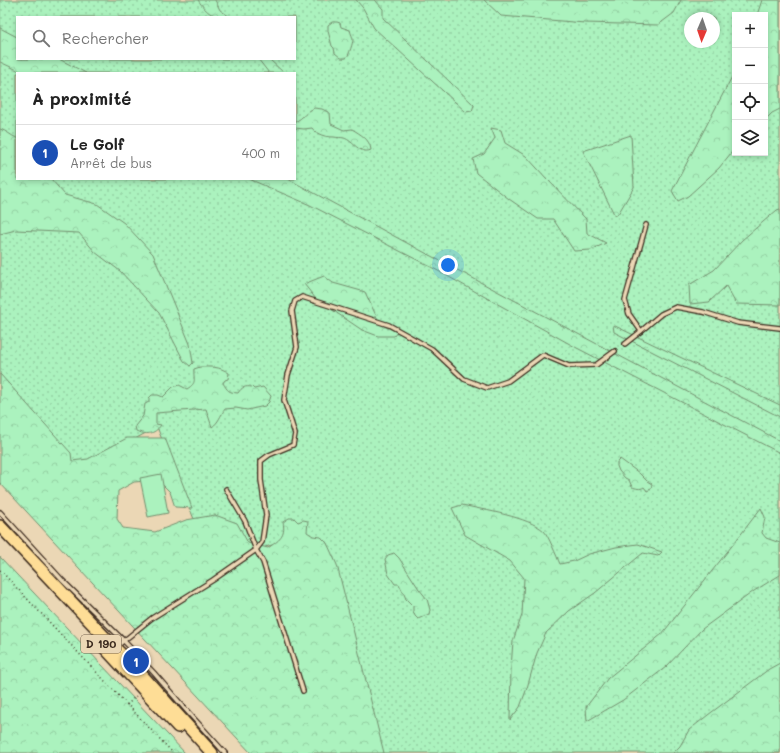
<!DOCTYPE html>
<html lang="fr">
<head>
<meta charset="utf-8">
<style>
  :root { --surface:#fff; --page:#f6f6f6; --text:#222; --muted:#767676; --line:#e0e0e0; --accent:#1f6fb2 }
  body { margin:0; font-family:Mali,sans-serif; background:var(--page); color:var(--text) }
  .controls { position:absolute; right:12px; top:12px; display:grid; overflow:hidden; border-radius:0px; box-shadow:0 2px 6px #0003 }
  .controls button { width:36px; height:36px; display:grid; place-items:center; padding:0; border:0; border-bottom:1px solid var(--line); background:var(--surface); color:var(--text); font:20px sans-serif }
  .compass { position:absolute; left:684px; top:12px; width:36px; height:36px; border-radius:50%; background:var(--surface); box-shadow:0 2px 6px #0003; rotate:182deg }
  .you { position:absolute; left:448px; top:265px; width:14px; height:14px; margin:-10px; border:3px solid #fff; border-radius:50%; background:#1a73e8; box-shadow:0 0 0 6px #1a73e833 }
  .badge { display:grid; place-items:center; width:26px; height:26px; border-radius:50%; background:var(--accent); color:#fff; font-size:13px; font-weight:700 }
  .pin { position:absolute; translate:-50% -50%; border:2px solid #fff; box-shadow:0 1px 4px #0006 }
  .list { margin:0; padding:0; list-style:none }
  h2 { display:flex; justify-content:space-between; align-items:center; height:52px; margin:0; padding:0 16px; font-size:17px }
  h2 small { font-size:13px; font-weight:400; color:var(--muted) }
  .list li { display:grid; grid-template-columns:26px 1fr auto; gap:12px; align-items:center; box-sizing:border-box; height:56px; padding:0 16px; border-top:1px solid var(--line) }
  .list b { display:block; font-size:15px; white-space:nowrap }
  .list p { margin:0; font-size:13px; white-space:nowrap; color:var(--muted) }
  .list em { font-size:13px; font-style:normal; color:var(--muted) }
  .icon { flex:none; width:22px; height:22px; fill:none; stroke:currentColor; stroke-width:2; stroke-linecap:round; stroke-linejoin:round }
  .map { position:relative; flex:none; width:780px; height:753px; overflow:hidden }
  .search { position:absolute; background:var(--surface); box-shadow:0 2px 6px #0003; left:16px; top:16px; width:280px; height:44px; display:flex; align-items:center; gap:10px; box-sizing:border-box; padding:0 14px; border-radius:0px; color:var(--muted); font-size:15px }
  .panel { position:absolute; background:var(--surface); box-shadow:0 2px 6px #0003; left:16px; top:72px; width:280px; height:108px; border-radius:0px }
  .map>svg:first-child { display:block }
  .grass { fill:url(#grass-dots); stroke:#738e6e; fill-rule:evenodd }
  .forest { fill:url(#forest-crowns); stroke:#738e6e }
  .garden { fill:#abf2be; stroke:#738e6e }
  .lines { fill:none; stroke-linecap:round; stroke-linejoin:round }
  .service-casing { stroke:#3b2a1e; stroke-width:6 }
  .primary-casing { stroke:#3b2a1e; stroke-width:14 }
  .path { stroke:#3b2a1e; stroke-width:1.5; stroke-dasharray:1 3; stroke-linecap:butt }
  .service { stroke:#ebd7b5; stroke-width:3.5 }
  .primary { stroke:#fedd96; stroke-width:11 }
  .labels { text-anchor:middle; stroke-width:3; stroke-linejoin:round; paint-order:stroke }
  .shield { fill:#ebd7b5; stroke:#705e4b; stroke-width:1 }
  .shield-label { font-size:11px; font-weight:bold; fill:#3b2a1e }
</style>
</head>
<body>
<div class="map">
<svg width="780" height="753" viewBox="0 0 780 753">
  <defs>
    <pattern id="grass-dots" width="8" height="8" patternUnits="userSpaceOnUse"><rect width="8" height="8" fill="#abf2be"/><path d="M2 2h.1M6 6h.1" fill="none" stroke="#94d0a3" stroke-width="1.8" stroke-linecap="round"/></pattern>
    <pattern id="forest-crowns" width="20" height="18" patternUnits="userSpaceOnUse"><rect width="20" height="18" fill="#abf2be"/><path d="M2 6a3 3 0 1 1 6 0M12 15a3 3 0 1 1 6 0" fill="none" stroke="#94d0a3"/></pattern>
  </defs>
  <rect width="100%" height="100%" fill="#ebd7b5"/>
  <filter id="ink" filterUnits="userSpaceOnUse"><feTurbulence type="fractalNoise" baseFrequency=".025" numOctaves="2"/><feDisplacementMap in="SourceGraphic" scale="8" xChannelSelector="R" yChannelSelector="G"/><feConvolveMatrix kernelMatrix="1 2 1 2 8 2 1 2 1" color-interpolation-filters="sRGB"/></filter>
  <g filter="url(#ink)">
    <path class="grass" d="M 0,0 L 780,0 L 780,753 L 381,753 L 297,537 L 212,564 L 157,427 L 77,470 L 0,389 ZM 735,15 L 765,15 L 765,153 L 735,153 ZM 17,17 L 295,17 L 295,59 L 17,59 ZM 690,18 L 714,18 L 714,42 L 690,42 ZM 17,73 L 295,73 L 295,179 L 17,179 Z"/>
    <g class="forest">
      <path d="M 198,0 L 215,0 L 220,10 L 230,17 C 212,17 208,14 198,0 Z"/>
      <polygon points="356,0 375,0 383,9 383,18 474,105 472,111 466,112 374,28 363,8"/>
      <polygon points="484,0 681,0 674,13 658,25 585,23 501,16"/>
      <polygon points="762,0 780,0 780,109 772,113 765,120 765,15 757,15"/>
      <path d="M 332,22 L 337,22 L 340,23 L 341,27 L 350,30 C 351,34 353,37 353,40 C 353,42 349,55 347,57 C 345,59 343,58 341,58 L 335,53 L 334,48 L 332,46 L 328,31 L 328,25 Z"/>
      <polygon points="0,28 17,37 17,59 59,59 86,73 24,73 0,62"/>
      <polygon points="258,59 269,59 284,73 269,73"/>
      <polygon points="735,71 735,148 719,168 688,196 678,201 672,191"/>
      <path d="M 314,108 L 322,109 L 330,113 L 331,124 L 344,130 L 352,129 C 360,134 370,139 371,150 C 359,155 354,141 344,138 C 341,137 338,138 334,137 C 326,137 317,135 312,128 L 304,129 L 295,128 L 295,122 C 303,118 306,112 314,108 Z"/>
      <polygon points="491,128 501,130 505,143 526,156 547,179 586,219 587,233 606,243 591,250 574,251 553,219 538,219 509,199 476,173 473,159 484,154 495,138"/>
      <path d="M 0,129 C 7,131 11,136 17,138 L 17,179 L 51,179 L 65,195 L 97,204 L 124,223 L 153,254 L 190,344 L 193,363 L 190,366 L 184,361 L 159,313 L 120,271 L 95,252 L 79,233 L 16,230 L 0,234 Z"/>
      <polygon points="631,135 634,187 618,214 615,216 583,151"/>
      <polygon points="249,179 288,179 446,264 780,441 780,453 577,348 431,267 310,205"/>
      <polygon points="780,209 780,305 736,304 726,286 709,302 690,304 689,285 714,270 742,240 777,210"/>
      <polygon points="324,276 333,283 365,292 380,324 397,332 394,336 378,336 362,330 316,299 304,284"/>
      <polygon points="613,325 780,405 780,417 614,332"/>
      <path d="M 200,367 C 211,367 219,366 229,373 L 228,379 L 225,380 L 223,383 C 228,391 228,392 238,393 C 242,387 245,386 252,387 L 254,389 L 263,387 L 271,396 L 269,402 L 265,406 L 247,410 L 236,408 L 225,409 C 220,416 219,422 212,427 L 206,409 L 156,413 L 156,424 L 161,425 C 154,435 146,435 136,431 L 135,426 L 143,416 L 145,404 L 149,402 L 149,398 L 152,395 L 158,395 L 163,397 L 173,387 L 179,385 L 187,389 C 198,382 193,380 194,369 Z"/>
      <path d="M 0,374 L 71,453 L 72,461 L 88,459 L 127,438 L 165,438 L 192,508 L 175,507 L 170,492 L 158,480 L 134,482 L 118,491 L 117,519 L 123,528 L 155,532 L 186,520 L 215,515 L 237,523 L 248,543 L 268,548 C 279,540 286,537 283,522 L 289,518 L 294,518 L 298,522 L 303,520 L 308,521 L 307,532 L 313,536 L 321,537 L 327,543 L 337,565 L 384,753 L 251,753 L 0,483 Z"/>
      <path d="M 620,459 L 639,473 L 647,481 L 652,484 L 651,489 L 647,491 L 644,487 C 640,490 636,488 632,487 L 629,480 L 625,478 L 619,471 L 617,466 L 617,462 Z"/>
      <path d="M 462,505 C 483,510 529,517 544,531 C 548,535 557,557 560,564 L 574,561 L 589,554 L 616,547 L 638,544 L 662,552 L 658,556 L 643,553 L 595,593 L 569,611 L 546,633 L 537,653 L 527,688 L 520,707 L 510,720 L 511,668 L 513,641 L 522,615 L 524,578 L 510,561 L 465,535 L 452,508 Z"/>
      <polygon points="761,508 765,517 762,533 766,538 780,543 780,575 754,591 702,629 666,667 623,700 587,721 586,707 608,678 662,634 735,542"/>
      <polygon points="394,553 399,558 419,589 427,599 430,610 429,614 418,619 415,616 413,611 413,606 406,599 404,594 399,584 395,584 388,574 385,559 388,555"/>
      <polygon points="0,557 185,753 0,753"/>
      <polygon points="780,663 780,753 673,753 680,746 689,730 708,715 769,669"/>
    </g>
    <polygon class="garden" points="161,474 168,513 148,517 140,478"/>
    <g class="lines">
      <defs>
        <g id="service">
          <polyline points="641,331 629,314 625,300 646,225"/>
          <polyline points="625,344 640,332 661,314 676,307 703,312 738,323 780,328"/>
          <polyline points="226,489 245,521 256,550 263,562 303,691"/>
          <polyline points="0,512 63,581 124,641 154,673 187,711 225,753"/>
          <polyline points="116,647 152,618 213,580 256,550 262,542 266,515 261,480 261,461 269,455 293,445 295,434 284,400 288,375 297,347 292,311 295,301 302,297 389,325 432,349 464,379 487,388 508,381 543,355 569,366 596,365 615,351"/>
        </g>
        <g id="primary">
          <polyline points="0,526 115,648 132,664 212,753"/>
          <polyline points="101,644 178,727"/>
        </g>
      </defs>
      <use href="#service" class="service-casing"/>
      <use href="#primary" class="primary-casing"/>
      <g class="path">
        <polyline points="0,570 173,753"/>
        <polyline points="127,705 136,696"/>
      </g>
      <use href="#service" class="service"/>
      <use href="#primary" class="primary"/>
    </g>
  </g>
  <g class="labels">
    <rect class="shield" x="81" y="635" width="40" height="18" rx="3"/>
    <g class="shield-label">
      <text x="101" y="648">D 190</text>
    </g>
  </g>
</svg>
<div class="controls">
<button>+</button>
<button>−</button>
<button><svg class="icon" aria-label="locate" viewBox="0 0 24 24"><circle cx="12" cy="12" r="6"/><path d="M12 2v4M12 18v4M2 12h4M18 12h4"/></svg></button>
<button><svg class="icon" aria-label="layers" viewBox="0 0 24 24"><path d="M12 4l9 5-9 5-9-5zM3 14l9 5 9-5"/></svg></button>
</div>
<svg class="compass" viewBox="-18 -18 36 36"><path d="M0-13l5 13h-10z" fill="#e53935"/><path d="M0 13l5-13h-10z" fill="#767676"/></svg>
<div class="you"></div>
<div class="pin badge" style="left:136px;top:661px;background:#1a4fb4">1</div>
<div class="search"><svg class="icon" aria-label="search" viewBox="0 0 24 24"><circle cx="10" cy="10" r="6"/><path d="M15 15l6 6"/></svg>Rechercher</div>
<section class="panel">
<h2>À proximité<small></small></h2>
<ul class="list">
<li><span class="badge" style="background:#1a4fb4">1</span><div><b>Le Golf</b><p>Arrêt de bus</p></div><em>400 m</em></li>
</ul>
</section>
</div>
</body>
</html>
